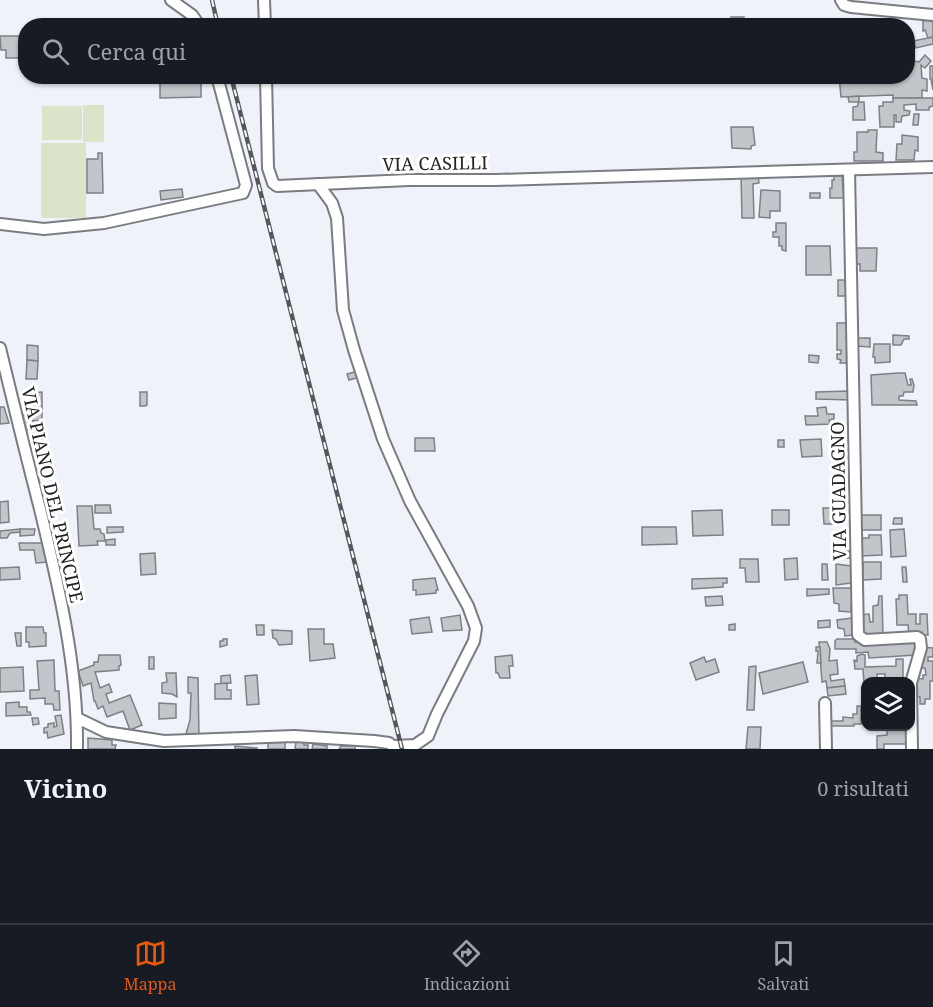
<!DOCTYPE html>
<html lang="it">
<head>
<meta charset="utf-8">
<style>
  :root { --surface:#171b24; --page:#20242c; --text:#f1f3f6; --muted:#9ea1a6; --line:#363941; --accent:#ea580c }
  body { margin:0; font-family:"Noto Serif",serif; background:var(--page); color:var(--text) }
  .controls { position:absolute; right:18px; bottom:18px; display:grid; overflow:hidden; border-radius:12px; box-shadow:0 2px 4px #0004 }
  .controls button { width:54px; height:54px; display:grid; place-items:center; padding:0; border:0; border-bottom:2px solid var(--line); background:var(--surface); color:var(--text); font:30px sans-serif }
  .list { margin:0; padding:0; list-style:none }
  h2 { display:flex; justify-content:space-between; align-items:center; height:78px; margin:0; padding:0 24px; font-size:26px }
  h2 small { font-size:20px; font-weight:400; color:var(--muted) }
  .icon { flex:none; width:33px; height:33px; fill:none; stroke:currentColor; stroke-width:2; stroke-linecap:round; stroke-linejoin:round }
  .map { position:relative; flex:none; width:933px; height:749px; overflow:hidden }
  .search { position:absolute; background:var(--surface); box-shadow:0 2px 4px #0004; left:18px; right:18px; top:18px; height:66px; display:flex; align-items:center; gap:15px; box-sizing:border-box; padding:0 21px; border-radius:24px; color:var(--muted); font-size:22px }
  .sheet { height:174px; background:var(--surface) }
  nav { display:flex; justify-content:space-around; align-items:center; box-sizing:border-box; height:84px; border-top:2px solid var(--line); background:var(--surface); font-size:16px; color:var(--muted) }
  nav a { display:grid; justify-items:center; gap:3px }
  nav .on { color:var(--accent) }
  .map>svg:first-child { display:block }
  .green { fill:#dbe4c8 }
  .building { fill:#c2c5ca; stroke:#7d8084; stroke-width:1.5 }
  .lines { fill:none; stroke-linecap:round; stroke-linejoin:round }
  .minor-casing { stroke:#797c81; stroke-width:14 }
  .minor { stroke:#fff; stroke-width:10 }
  .rail-casing { stroke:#55575a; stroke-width:4.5 }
  .rail { stroke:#fff; stroke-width:2; stroke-dasharray:7; stroke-linecap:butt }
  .labels { text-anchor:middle; stroke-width:6; stroke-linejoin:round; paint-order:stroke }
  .street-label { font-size:18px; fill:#232426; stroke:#fff }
</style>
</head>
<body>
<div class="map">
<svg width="933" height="749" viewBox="0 0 933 749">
  <rect width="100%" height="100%" fill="#eff2f8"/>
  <g class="green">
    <rect x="83" y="105" width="21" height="37"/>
    <rect x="42" y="106" width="40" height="34"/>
    <rect x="41" y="143" width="45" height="75"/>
  </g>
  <g class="building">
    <polygon points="731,17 744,17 744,21 773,21 774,26 732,26"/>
    <polygon points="927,20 933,22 933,37 928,38 925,30 923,31 923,21"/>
    <polygon points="0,36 22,36 22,58 6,58 6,50 1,50"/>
    <polygon points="933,37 933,44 916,48 913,41"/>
    <polygon points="925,55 931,61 925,68 921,65 922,78 927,79 927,91 922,90 922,98 893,98 893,95 841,97 839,76 908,76 908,60 919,62"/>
    <polygon points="930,66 933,66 933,90 931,79 930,79"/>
    <polygon points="160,76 201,76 201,97 160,98"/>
    <polygon points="723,76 739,76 740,82 723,83"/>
    <rect x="749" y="76" width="21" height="5"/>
    <polygon points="784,76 802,76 798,81 790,82 785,81"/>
    <polygon points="859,96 859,102 864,102 865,120 853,120 853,107 858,106 858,102 849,102 848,97"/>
    <polygon points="893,98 933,98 933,106 929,107 929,110 916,110 916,104 904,105 904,110 910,111 909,115 902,116 901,122 896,122 896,115 894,115 894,127 880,127 879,106 883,106 883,102 893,102"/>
    <polygon points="914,114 919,114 918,125 913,125"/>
    <polygon points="731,127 753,127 755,145 751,146 751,149 732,148"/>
    <polygon points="868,130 877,130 876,152 883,153 883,161 854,161 854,152 857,152 857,132 868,132"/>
    <polygon points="902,135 918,137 918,151 915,150 914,160 896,160 897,144 902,144"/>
    <polygon points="98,153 102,153 103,193 87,193 87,159 98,159"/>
    <polygon points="741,176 758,176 759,183 753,184 754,218 742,218"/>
    <polygon points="834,176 842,176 844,198 830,198 830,188 832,188 832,180 834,180"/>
    <polygon points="182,189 183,197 161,200 160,191"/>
    <polygon points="761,190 780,191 780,211 770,211 770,218 759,217"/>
    <rect x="810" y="193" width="10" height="5"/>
    <polygon points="776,223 786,223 786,251 782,250 782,246 779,246 779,237 773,237 773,232 776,232"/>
    <polygon points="806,246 830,246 831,275 806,275"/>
    <polygon points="856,248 877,248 876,271 860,271 860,264 856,264"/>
    <polygon points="838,280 845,280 846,296 838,296"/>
    <polygon points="837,323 848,323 848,363 840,363 841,360 837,359 837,354 841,354 841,350 837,350"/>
    <polygon points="893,335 909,336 909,339 904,339 901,345 893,345"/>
    <polygon points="853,338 870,338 870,347 856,346"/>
    <polygon points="874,344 890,344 890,362 875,363 875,357 873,357"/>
    <polygon points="27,345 38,346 38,361 27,360"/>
    <polygon points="809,355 819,356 818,363 809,362"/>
    <polygon points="27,360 38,361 37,379 26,379"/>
    <polygon points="358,371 360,377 349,380 347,374"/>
    <polygon points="899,373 905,373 908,385 911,385 910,379 912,379 914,385 913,392 904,392 903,396 899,396 899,400 916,401 917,405 872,405 871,375"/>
    <polygon points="850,391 851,400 816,399 816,392"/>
    <polygon points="42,392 42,420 29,421 29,418 33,418 33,393"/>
    <polygon points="140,392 147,392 147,405 145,406 140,406"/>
    <polygon points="0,407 4,407 9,423 0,424"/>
    <polygon points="826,407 827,414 834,414 834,419 829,420 830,424 806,425 805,416 818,416 817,408"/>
    <polygon points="21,415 27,415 29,421 33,421 34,428 25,431"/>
    <polygon points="42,422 43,444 34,445 33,423"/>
    <polygon points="415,438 434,438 435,451 415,451"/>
    <polygon points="821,439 822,456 802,457 800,440"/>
    <rect x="778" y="440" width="6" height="7"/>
    <polygon points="8,501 9,522 0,523 0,502"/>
    <polygon points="95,505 110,505 111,513 95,513"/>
    <polygon points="77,506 92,506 94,529 100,529 101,533 104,534 105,541 97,541 98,545 79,546"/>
    <polygon points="823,508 837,508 838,524 824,524"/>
    <polygon points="722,510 723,535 693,536 692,511"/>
    <rect x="772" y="510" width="17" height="15"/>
    <polygon points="859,515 881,515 881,530 860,530"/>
    <polygon points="894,518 902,518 902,524 893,524"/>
    <polygon points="107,527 123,527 123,532 107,533"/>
    <polygon points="642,527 676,527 677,544 642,545"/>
    <polygon points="20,529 35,529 34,535 20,536"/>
    <polygon points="20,529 20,532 10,533 7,538 0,538 0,531"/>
    <polygon points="904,529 906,556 891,557 890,530"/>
    <polygon points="869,535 881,535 882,555 861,556 861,538 869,538"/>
    <polygon points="115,539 115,545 106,545 106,540"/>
    <polygon points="19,543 44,543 49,562 36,563 34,550 20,550"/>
    <rect x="844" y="551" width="6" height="7"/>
    <polygon points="155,553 156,574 141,575 140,554"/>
    <polygon points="797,558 798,579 785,580 784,559"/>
    <polygon points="740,559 758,559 759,582 746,582 745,568 740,568"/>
    <polygon points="863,562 881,562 881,579 863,580"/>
    <polygon points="822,564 827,564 828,580 822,580"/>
    <polygon points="836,564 851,566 851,583 836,585"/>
    <polygon points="19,567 20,579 0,580 0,568"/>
    <polygon points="902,567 906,567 907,582 903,582"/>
    <polygon points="435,578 438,590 436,590 436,593 416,595 416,590 413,590 413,580"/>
    <polygon points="727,578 727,583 723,583 723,587 692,589 692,579"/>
    <polygon points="833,588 850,588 852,591 851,612 839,611 839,604 834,603"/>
    <polygon points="807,589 829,589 829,594 807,596"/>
    <polygon points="899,595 907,595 908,614 916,614 916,624 920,624 920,614 927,614 928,635 922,635 922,632 909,635 908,625 897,625 896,599 899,599"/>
    <polygon points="722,596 723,605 706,606 705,597"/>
    <polygon points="879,596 882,596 883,637 861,635 860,615 869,614 870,622 873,622 873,606 878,605"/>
    <polygon points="460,615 462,630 443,631 441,618"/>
    <polygon points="429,617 432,632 412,634 410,620"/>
    <polygon points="852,618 853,635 845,636 844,629 838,628 837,620"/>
    <polygon points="830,620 830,627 818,628 818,621"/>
    <polygon points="735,624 735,630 729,630 729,625"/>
    <polygon points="256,625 264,625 264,635 257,635"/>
    <polygon points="26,627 43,627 44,633 46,633 46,646 29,647 29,642 26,642"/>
    <polygon points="308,629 324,629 324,644 333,644 335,658 310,661"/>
    <polygon points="272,630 292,631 292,644 279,645 276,639 273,638"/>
    <polygon points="15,633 21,633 21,646 17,646"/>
    <polygon points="223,639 227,639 227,645 220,647 220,641 223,641"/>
    <polygon points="837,639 854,639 855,642 916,642 916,655 869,658 868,652 856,653 856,649 835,649 835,641"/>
    <polygon points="819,642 827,642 830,649 829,661 837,660 838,674 830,675 831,681 844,679 845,686 827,688 826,681 822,682"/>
    <polygon points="816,647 820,647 821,663 817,663 818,651 816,651"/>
    <polygon points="922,647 933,648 933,657 928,657 928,661 933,661 933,681 930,681 930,699 925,699 925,704 920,704 920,697 916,697 916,678 923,679 923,675 926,675 925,668 919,668"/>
    <polygon points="862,654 865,655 865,667 896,666 896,659 903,659 903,679 905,679 905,682 885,681 885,674 877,674 878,682 866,682 864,683 863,669 855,669 854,660 857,661 857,656"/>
    <polygon points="99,655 120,655 121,665 119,666 119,670 95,672 100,688 109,684 112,692 106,694 109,703 130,695 142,725 130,730 123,711 107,717 103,706 98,709 95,701 94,701 91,683 83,686 78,671 94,665 94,662 98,662"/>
    <polygon points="512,655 513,666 509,666 510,678 500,678 498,673 496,673 495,657"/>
    <rect x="149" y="657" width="5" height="12"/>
    <polygon points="704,657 706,662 715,659 719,672 696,680 690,663"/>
    <polygon points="54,660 55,691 59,691 60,710 54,710 53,704 45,704 45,698 30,699 30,690 39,690 37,661"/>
    <polygon points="803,662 808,682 763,694 759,673"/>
    <polygon points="756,666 754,710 747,710 749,667"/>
    <polygon points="23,667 24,691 0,692 0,668"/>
    <polygon points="166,673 176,673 177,697 172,694 162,693 162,683 167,682"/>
    <polygon points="230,675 231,683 221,684 221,676"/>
    <polygon points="257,675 259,704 247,705 245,676"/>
    <polygon points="188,677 198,678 199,736 186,734 190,720 191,693 188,693"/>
    <polygon points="227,683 227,690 231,690 231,699 215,699 215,684"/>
    <polygon points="845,686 846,694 828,696 827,688"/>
    <polygon points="19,702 19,707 27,707 27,712 30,712 31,715 6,716 6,703"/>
    <polygon points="159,703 176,704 176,718 159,719"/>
    <polygon points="857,706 861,706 861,724 854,724 854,726 829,726 829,721 843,721 843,717 853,718 853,714 857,714"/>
    <polygon points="61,715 64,734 48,738 47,732 44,733 44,728 48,727 48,724 54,723 54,727 57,726 55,716"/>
    <polygon points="32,718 38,718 39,724 33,725"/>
    <polygon points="887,726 906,726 907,744 884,744 884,749 877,749 877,736 887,735"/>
    <polygon points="748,727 761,727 760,749 746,749"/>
    <polygon points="88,738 112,740 112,745 116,745 115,749 88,749"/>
    <rect x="268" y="740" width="17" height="9"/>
    <polygon points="296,741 304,741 304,745 308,745 308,749 295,749"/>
    <polygon points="313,744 327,746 327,749 312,749"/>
    <polygon points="235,746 257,748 257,749 235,749"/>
    <polygon points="341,746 355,746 355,749 339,749"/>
  </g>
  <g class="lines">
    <defs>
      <g id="minor">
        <polyline points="171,0 192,15 200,26"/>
        <polyline points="264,0 265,26"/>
        <polyline points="841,0 844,5 851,7 933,15"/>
        <polyline points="266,76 268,168 273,183 277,186 409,180 496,180 933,167"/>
        <polyline points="849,170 858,635 865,640 917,637 920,639 921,648 911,683 912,749"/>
        <polyline points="318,184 332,203 337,218 343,310 354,350 383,439 410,501 468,606 476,628 474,641 437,714 428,736 415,745 394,746"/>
        <polyline points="0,224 44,229 104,223 243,193 246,185 217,76"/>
        <path d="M 0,348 C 13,402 26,455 40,509 C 59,588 78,667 77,749"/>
        <polyline points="825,703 826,749"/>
        <polyline points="77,718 106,732 164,741 294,736 374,741 389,743 396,749"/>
      </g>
    </defs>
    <use href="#minor" class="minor-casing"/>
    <use href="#minor" class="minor"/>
    <defs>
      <g id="rail">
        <polyline points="212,0 218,26"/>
        <polyline points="231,76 402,749"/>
      </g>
    </defs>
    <use href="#rail" class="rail-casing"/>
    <use href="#rail" class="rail"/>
  </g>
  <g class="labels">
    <g class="street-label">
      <text transform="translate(435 164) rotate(-1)" y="6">VIA CASILLI</text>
      <text transform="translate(839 491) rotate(-91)" y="6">VIA GUADAGNO</text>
      <text transform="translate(52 495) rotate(77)" y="6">VIA PIANO DEL PRINCIPE</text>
    </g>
  </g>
</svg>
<div class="controls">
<button><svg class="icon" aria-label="layers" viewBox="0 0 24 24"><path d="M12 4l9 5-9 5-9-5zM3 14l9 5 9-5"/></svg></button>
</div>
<div class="search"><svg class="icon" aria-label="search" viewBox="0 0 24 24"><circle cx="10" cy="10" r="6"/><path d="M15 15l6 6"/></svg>Cerca qui</div>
</div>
<section class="sheet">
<h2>Vicino<small>0 risultati</small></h2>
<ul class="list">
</ul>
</section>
<nav>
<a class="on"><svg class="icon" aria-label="map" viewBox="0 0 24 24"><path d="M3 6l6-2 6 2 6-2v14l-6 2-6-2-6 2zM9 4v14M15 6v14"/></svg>Mappa</a>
<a><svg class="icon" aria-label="directions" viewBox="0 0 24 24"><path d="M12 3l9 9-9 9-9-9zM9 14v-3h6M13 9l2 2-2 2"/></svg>Indicazioni</a>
<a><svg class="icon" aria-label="saved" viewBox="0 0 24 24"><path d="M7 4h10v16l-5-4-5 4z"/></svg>Salvati</a>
</nav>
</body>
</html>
